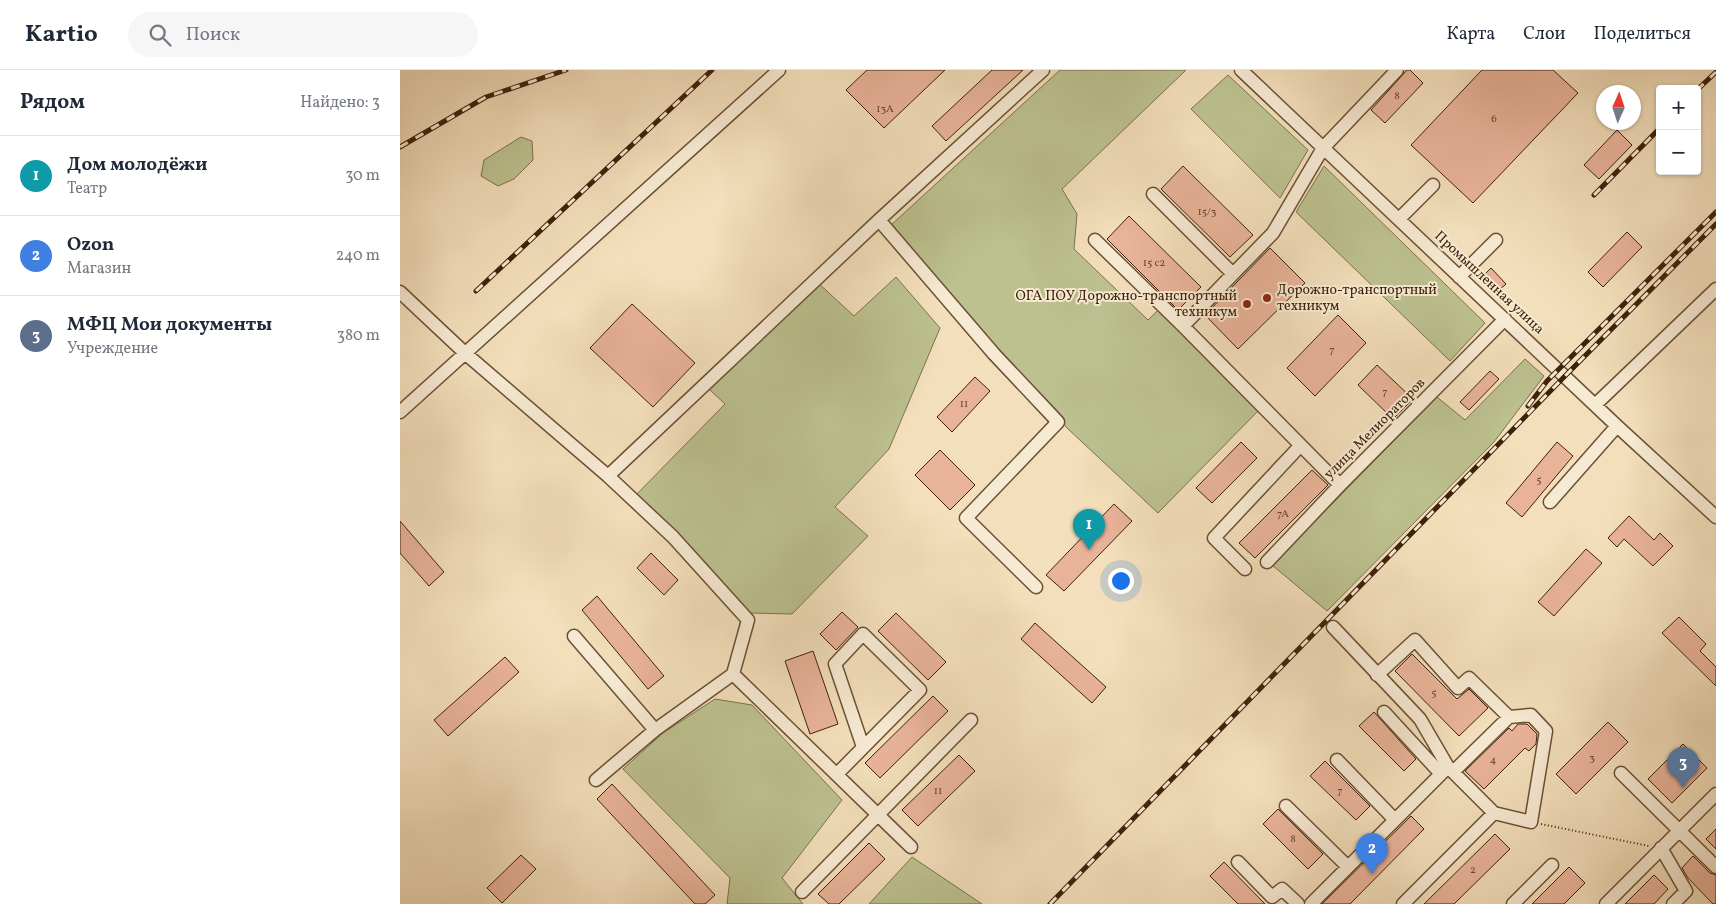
<!DOCTYPE html>
<html lang="ru">
<meta charset="utf-8">
<style>
:root{--surface:#fff;--page:#f6f6f7;--text:#1f2937;--muted:#747a83;--line:#e0e1e3;--accent:#0f766e}
body{margin:0;font-family:Vollkorn,serif;background:var(--page);color:var(--text)}
.controls{position:absolute;right:15px;top:15px;display:grid;overflow:hidden;border-radius:5px;box-shadow:0 1px 4px #0004}
.controls button{width:45px;height:45px;display:grid;place-items:center;padding:0;border:0;border-bottom:1px solid var(--line);background:var(--surface);color:var(--text);font:25px sans-serif}
.compass{position:absolute;left:1196px;top:15px;width:45px;height:45px;border-radius:50%;background:var(--surface);box-shadow:0 1px 4px #0004;rotate:3deg}
.you{position:absolute;left:720px;top:510px;width:18px;height:18px;margin:-12px;border:4px solid #fff;border-radius:50%;background:#1a73e8;box-shadow:0 0 0 8px #1a73e833}
.badge{display:grid;place-items:center;width:32px;height:32px;border-radius:50%;background:var(--accent);color:#fff;font-size:16px;font-weight:700}
.pin{position:absolute;translate:-50% -41px;filter:drop-shadow(0 1px 2px #0008)}
.pin::after{content:'';position:absolute;top:26px;width:18px;height:15px;background:inherit;clip-path:polygon(0 0,100% 0,50% 100%)}
.list{margin:0;padding:0;list-style:none}
h2{display:flex;justify-content:space-between;align-items:center;height:65px;margin:0;padding:0 20px;font-size:21px}
h2 small{font-size:16px;font-weight:400;color:var(--muted)}
.list li{display:grid;grid-template-columns:32px 1fr auto;gap:15px;align-items:center;box-sizing:border-box;height:80px;padding:0 20px;border-top:1px solid var(--line)}
.list b{display:block;font-size:19px;white-space:nowrap}
.list p{margin:0;font-size:16px;white-space:nowrap;color:var(--muted)}
.list em{font-size:16px;font-style:normal;color:var(--muted)}
.icon{flex:none;width:28px;height:28px;fill:none;stroke:currentColor;stroke-width:2;stroke-linecap:round;stroke-linejoin:round}
.map{position:relative;flex:none;width:1316px;height:834px;overflow:hidden}
header{display:flex;align-items:center;gap:30px;box-sizing:border-box;height:70px;padding:0 25px;background:var(--surface);border-bottom:1px solid var(--line)}
header strong{font-size:24px}
nav{display:flex;gap:28px;margin-inline-start:auto;font-size:18px}
.search{width:350px;height:45px;background:var(--page);display:flex;align-items:center;gap:12px;box-sizing:border-box;padding:0 18px;border-radius:28px;color:var(--muted);font-size:19px}
main{display:flex}
aside{flex:1;background:var(--surface)}
.map>svg:first-child{display:block}
.green{fill:#bcc18f;stroke:#7e714c}
.building{fill:#e9b399;stroke:#3f210a}
.lines{fill:none;stroke-linecap:round;stroke-linejoin:round}
.minor-casing{stroke:#6c5036;stroke-width:15}
.path{stroke:#3f210a;stroke-width:2;stroke-dasharray:1 2.5;stroke-linecap:butt}
.minor{stroke:#f7ead3;stroke-width:12}
.rail-casing{stroke:#3f210a;stroke-width:5}
.rail{stroke:#f7ead3;stroke-width:3;stroke-dasharray:9;stroke-linecap:butt}
.poi-dot{fill:#8f2418;stroke:#f7ead3;stroke-width:2}
.labels{text-anchor:middle;dominant-baseline:central;stroke-width:4;stroke-linejoin:round;paint-order:stroke}
.number-label{font-size:11px;fill:#6a462e}
.street-label{font-size:14px;fill:#3f210a;stroke:#f7ead3}
.poi-label{font-size:14px;fill:#3f210a;stroke:#f7ead3;text-anchor:start}
</style>
<header>
<strong>Kartio</strong>
<div class="search"><svg class="icon" aria-label="search" viewBox="0 0 24 24"><circle cx="10" cy="10" r="6"/><path d="M15 15l6 6"/></svg>Поиск</div>
<nav><a>Карта</a><a>Слои</a><a>Поделиться</a></nav>
</header>
<main>
<aside>
<h2>Рядом<small>Найдено: 3</small></h2>
<ul class="list">
<li><span class="badge" style="background:#0f9aa8">1</span><div><b>Дом молодёжи</b><p>Театр</p></div><em>30 m</em></li>
<li><span class="badge" style="background:#3f7fe0">2</span><div><b>Ozon</b><p>Магазин</p></div><em>240 m</em></li>
<li><span class="badge" style="background:#5c6f8a">3</span><div><b>МФЦ Мои документы</b><p>Учреждение</p></div><em>380 m</em></li>
</ul>
</aside>
<div class="map">
<svg width="1316" height="834" viewBox="0 0 1316 834">
<rect width="100%" height="100%" fill="#f3dfbb"/>
<filter id="stains"><feTurbulence type="fractalNoise" baseFrequency=".004" numOctaves="4"/><feColorMatrix values="0 0 0 0 .2 0 0 0 0 .09 0 0 0 0 .02 0 0 0 .5 -.17"/></filter>
<radialGradient id="worn" r=".72"><stop offset=".6" stop-color="#630" stop-opacity="0"/><stop offset="1" stop-color="#630" stop-opacity=".3"/></radialGradient>
<path class="green" d="M660 0H786L662 119 677 144 674 179 748 250 760 238 860 339 758 443 667 358 490 156Z
M828 5 908 80 880 128 791 39Z
M121 67 132 71 133 90 114 109 98 116 81 106 84 90Z
M924 96 1085 253 1050 291 896 142Z
M496 207 540 258 489 379 435 437 468 466 392 544 350 543 235 426 325 334 309 319 417 212 454 246Z
M1125 289 1144 306 1094 372 927 541 872 495 1037 327 1065 350Z
M315 629 352 635 442 730 382 808 403 834H327L330 808 223 699 263 663Z
M512 787 582 834H469Z"/>
<path class="building" d="M467 0H545L484 58 446 20Z
M592 0H623L546 71 532 56Z
M1007 0H1010L1023 13 985 53 971 40Z
M1082 0H1153L1178 23 1073 133 1011 75Z
M1217 60 1232 75 1199 109 1184 95Z
M783 96 853 165 830 187 761 119Z
M729 146 801 217 778 240 707 169Z
M1227 162 1242 177 1203 217 1188 202Z
M870 178 905 213 838 279 805 245Z
M1091 198 1106 214 1099 220 1084 205Z
M232 234 295 293 253 337 190 278Z
M938 245 966 273 915 326 887 298Z
M977 295 1013 329 993 349 958 315Z
M1090 301 1099 309 1069 340 1060 332Z
M575 307 590 321 552 362 537 347Z
M841 372 857 388 812 433 796 418Z
M1157 372 1173 386 1122 447 1106 433Z
M540 380 575 415 550 440 515 405Z
M912 400 928 415 855 488 839 473Z
M714 434 732 451 664 521 646 505Z
M1229 446 1254 470 1260 463 1273 476 1253 496 1224 469 1217 477 1208 468Z
M0 451 44 502 29 516 0 483Z
M1186 479 1202 493 1154 546 1138 532Z
M251 483 278 510 264 525 237 498Z
M197 526 264 606 248 619 182 540Z
M442 542 458 557 436 580 420 564Z
M496 543 546 592 528 610 478 561Z
M1279 547 1306 574 1300 581 1316 597V616L1262 563Z
M635 553 706 617 692 633 621 569Z
M413 581 438 654 410 664 385 591Z
M1012 584 1057 629 1069 619 1088 638 1059 666 995 601Z
M105 587 119 602 48 666 34 650Z
M533 626 548 641 480 708 465 693Z
M974 642 1016 689 1004 701 959 656Z
M1208 652 1228 672 1176 724 1156 704Z
M1118 654H1127L1137 664 1136 674 1129 681 1125 678 1084 719 1065 701 1109 658 1112 661Z
M1283 674 1307 698 1272 733 1248 709Z
M559 685 575 701 518 756 502 740Z
M925 691 970 736 956 750 910 706Z
M212 714 315 825 305 834H295L197 729Z
M878 739 923 784 908 799 863 754Z
M1011 746 1024 759 950 834H922Z
M1316 759V779L1306 769Z
M1095 764 1110 779 1054 834H1024Z
M469 773 485 789 439 834H429L418 824Z
M121 785 136 799 102 833 87 818Z
M1293 786 1310 803 1316 805V834H1313L1288 808 1282 798Z
M824 792 865 834H838L810 806Z
M1169 797 1185 813 1164 834H1132Z
M1254 805 1268 819 1254 834H1225Z"/>
<g class="lines">
<g class="minor-casing">
<path id="minor" d="M841 0 1217 356 1316 447
M753 124 833 204 873 163 923 78 997 0
M999 149 1033 115
M479 150 594 284 658 352 566 448 636 517
M695 170 783 256 940 415
M1059 207 1096 170
M0 222 66 284 208 406 273 467 348 550 333 604 511 777
M783 256 833 204
M1195 335 1316 219
M0 342 379 0
M208 406 479 150 643 0
M1150 432 1217 356
M867 492 940 415 1105 249
M845 499 814 468 900 376
M933 557 1020 649 1048 697 1094 743 1131 752 1146 661 1131 645 1109 647 1053 702
M174 566 255 660
M977 605 1015 570 1058 618 1069 608 1109 647
M984 642 1041 704
M937 690 995 750
M1221 703 1316 797
M437 704 520 620 463 564 435 594 463 677
M196 710 255 660 333 604
M886 736 948 797
M1261 778 1286 821 1273 834
M838 792 872 827 882 819 898 834
M402 822 571 650
M911 834 1048 697
M1003 834 1094 743
M1113 834 1152 795
M1206 834 1316 724"/>
</g>
<path class="path" d="M1141 754 1249 776"/>
<use href="#minor" class="minor"/>
<g class="rail-casing">
<path id="rail" d="M1297 20 1316 2
M0 77 86 27 166 0
M1194 125 1260 58
M76 221 312 0
M1128 336 1147 311 1316 142
M650 834 1165 306 1316 154"/>
</g>
<use href="#rail" class="rail"/>
</g>
<g class="poi-dot">
<circle cx="867" cy="228" r="5"/>
<circle cx="847" cy="234" r="5"/>
</g>
<g class="labels">
<g class="number-label">
<text x="997" y="26">8</text>
<text x="485" y="39">13А</text>
<text x="1094" y="49">6</text>
<text x="807" y="142">15/3</text>
<text x="754" y="193">15 с2</text>
<text x="932" y="280">7</text>
<text x="985" y="322">7</text>
<text x="564" y="334">11</text>
<text x="1139" y="410">5</text>
<text x="883" y="444">7А</text>
<text x="1034" y="623">5</text>
<text x="1192" y="688">3</text>
<text x="1093" y="690">4</text>
<text x="538" y="721">11</text>
<text x="940" y="721">7</text>
<text x="893" y="769">8</text>
<text x="1073" y="800">2</text>
</g>
<g class="street-label">
<text transform="translate(1089 213) rotate(43)">Промышленная улица</text>
<text transform="translate(975 359) rotate(-45)">улица Мелиораторов</text>
</g>
<g class="poi-label">
<text x="877" y="220">Дорожно-транспортный<tspan x="877" dy="16">техникум</tspan></text>
<text x="837" y="226" text-anchor="end">ОГА ПОУ Дорожно-транспортный<tspan x="837" dy="16">техникум</tspan></text>
</g>
</g>
<rect width="100%" height="100%" filter="url(#stains)"/>
<rect width="100%" height="100%" fill="url(#worn)"/>
</svg>
<div class="controls">
<button>+</button>
<button>−</button>
</div>
<svg class="compass" viewBox="-18 -18 36 36"><path d="M0-13l5 13h-10z" fill="#e53935"/><path d="M0 13l5-13h-10z" fill="#747a83"/></svg>
<div class="you"></div>
<div class="pin badge" style="left:689px;top:480px;background:#0f9aa8">1</div>
<div class="pin badge" style="left:972px;top:804px;background:#3f7fe0">2</div>
<div class="pin badge" style="left:1283px;top:718px;background:#5c6f8a">3</div>
</div>
</main>
